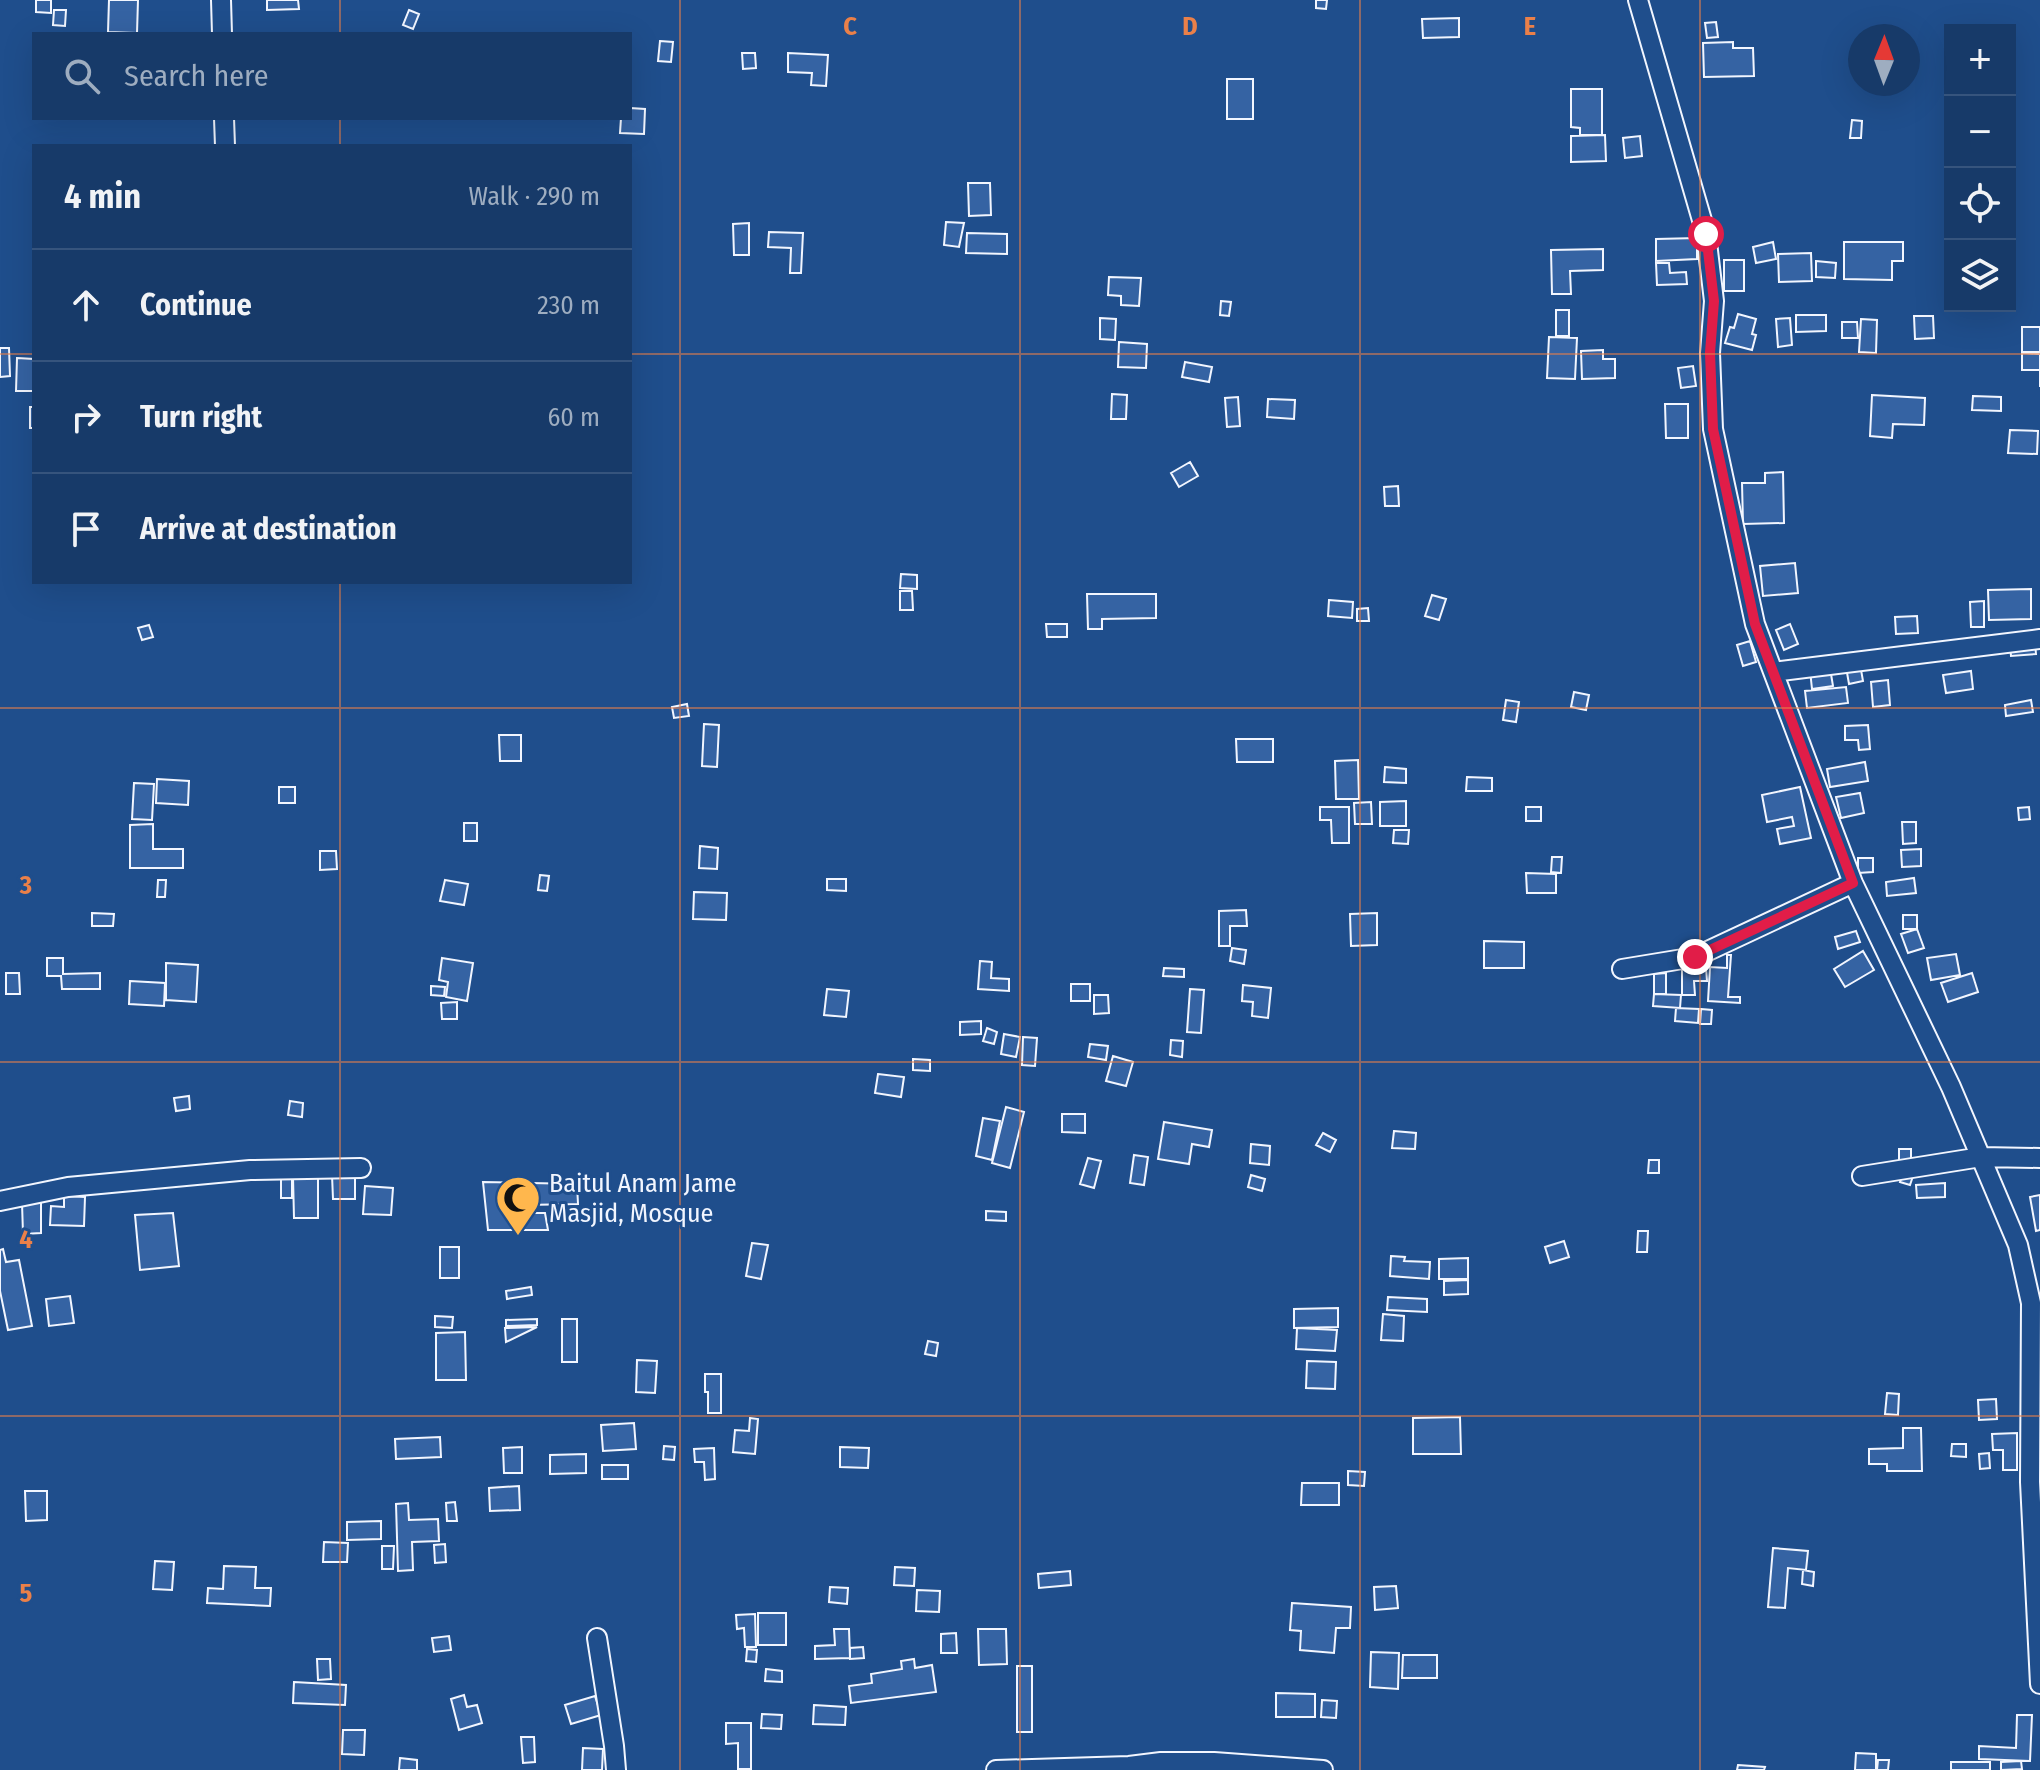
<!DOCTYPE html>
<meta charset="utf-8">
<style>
:root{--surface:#173a69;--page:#20416f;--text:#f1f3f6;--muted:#9eadc0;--line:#36547d}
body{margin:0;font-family:"Fira Sans Condensed",sans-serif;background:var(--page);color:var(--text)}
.controls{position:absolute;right:24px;top:24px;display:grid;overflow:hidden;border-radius:0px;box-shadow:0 8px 32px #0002}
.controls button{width:72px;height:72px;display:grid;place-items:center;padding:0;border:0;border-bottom:2px solid var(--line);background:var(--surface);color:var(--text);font:40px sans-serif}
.compass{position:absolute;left:1848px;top:24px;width:72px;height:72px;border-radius:50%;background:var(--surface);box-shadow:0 8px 32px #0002;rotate:1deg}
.stop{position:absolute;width:24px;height:24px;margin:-18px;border:6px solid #e11d48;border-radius:50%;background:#fff}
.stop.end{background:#e11d48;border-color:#fff;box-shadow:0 2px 8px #0008}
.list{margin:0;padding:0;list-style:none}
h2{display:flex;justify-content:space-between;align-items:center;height:104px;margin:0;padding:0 32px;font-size:34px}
h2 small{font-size:26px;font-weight:400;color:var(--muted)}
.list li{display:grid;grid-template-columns:52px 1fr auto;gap:24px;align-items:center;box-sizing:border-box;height:112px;padding:0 32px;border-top:2px solid var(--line)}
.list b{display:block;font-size:30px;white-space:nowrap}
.list em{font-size:26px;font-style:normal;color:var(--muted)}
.icon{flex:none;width:44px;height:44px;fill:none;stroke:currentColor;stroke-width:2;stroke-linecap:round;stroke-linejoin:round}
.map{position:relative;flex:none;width:2040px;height:1770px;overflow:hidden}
.search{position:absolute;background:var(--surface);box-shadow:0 8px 32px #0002;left:32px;top:32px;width:600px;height:88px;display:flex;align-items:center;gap:20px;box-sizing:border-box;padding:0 28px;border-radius:0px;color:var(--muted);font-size:30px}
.panel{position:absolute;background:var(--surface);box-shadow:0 8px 32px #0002;left:32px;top:144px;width:600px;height:440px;border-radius:0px}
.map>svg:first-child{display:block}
.building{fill:#3563a3;stroke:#f2f6ff;stroke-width:2}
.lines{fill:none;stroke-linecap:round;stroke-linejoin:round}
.minor-casing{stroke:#f2f6ff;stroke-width:22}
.minor{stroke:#1f4e8c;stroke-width:18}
.route{stroke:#e11d48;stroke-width:10}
.grid{fill:none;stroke:#ea8049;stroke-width:2;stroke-opacity:0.55}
.labels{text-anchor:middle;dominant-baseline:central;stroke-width:6;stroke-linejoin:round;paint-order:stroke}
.poi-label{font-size:26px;fill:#f2f6ff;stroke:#1f4e8c;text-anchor:start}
.grid-label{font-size:26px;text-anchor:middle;font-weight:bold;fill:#ea8049;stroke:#1f4e8c;stroke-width:6;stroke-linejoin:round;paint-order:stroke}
</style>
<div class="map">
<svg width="2040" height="1770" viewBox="0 0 2040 1770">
<rect width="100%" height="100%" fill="#1f4e8c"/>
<path class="building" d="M36 0H51V13L36 12Z
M109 0H138L137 33 108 32Z
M267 0H298L299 9 267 10Z
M1316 0H1327L1326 9 1316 8Z
M54 10H66L65 26 53 25Z
M409 10 419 14 413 29 403 25Z
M1459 18V37L1423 38 1422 19Z
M1716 22 1718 37 1707 38 1705 23Z
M660 41 673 42 671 62 658 61Z
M1733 42V48H1753L1754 76 1704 77 1703 43Z
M742 53H755L756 68 743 69Z
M788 53 828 55 826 86 811 85 812 73 788 72Z
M1227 79H1253V119H1227Z
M1571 89H1602V135H1580V128L1571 127Z
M630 108 645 109 644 134 620 133 621 118H630Z
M1852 120 1862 121 1861 138H1850Z
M1605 135 1606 161 1571 162V136Z
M1640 136 1642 156 1625 158 1623 138Z
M968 183H990L991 215 969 216Z
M946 222 964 223 959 247 944 245Z
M749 223V255H734L733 224Z
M769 232 803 233 801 273H790L791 248 768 247Z
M967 233 1007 234V254L966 253Z
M1697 238V259L1656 261V239Z
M1773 242 1776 259 1756 263 1753 247Z
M1844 242H1903V261H1892V280L1844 279Z
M1603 249V270L1570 271 1571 294H1552L1551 250Z
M1811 253 1812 281 1779 282 1778 254Z
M1724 260H1744V291H1724Z
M1816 261 1836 263 1835 278 1816 277Z
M1656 263H1669L1670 273 1686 272 1687 284 1657 285Z
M1109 277 1141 278 1139 306 1121 305V296L1108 295Z
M1221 301 1231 302 1229 316 1220 315Z
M1556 310H1569V336H1556Z
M1738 314 1756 319 1752 334 1756 335 1752 350 1725 343 1730 327 1734 328Z
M1796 315H1826V331L1796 332Z
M1914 316H1933L1934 338 1915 339Z
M1100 318 1116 319 1115 340 1100 339Z
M1790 318 1792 345 1778 347 1776 319Z
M1861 319 1877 320 1876 353 1859 352Z
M1842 322H1857L1858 338H1842Z
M2022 327H2040V352H2022Z
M1549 337 1577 338 1575 379 1547 378Z
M1119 342 1147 344 1146 368 1118 367Z
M0 348H9L10 376 0 377Z
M1603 350V359H1615V378L1582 379 1581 351Z
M2022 353 2040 354V387V370H2022Z
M17 358 34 359V391H16Z
M1185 362 1212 367 1209 382 1182 377Z
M1693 366 1696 386 1681 388 1678 368Z
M1112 394 1127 395 1126 419H1111Z
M1872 395 1925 398 1924 425 1893 424 1892 438 1870 436Z
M1973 396 2001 397V411L1972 410Z
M1238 397 1240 426 1227 427 1225 398Z
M1268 399 1295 400 1294 419 1267 417Z
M1665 404H1688V438H1666Z
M30 407H34V428H30Z
M2010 430 2038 431 2037 454 2008 453Z
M1190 462 1198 476 1179 487 1171 473Z
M1783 472 1784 523 1743 524 1742 483H1765V473Z
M1398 486 1399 506H1385L1384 487Z
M1795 563 1798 593 1763 596 1760 566Z
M901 574 917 575V589L900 588Z
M2031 589V619L1989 620 1988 590Z
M900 591H912L913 610H900Z
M1087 594H1156V618L1102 619V629H1088Z
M1432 595 1446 599 1439 620 1425 616Z
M1329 600 1353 602 1352 618 1328 616Z
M1984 601V627H1971L1970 602Z
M1368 608 1369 621H1357V609Z
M1917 616 1918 633 1896 634 1895 617Z
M1046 624H1067V637H1047Z
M1790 624 1798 644 1784 650 1776 630Z
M149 625 153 637 142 640 138 628Z
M1750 641 1756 662 1743 666 1737 645Z
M2035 643 2036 654 2011 656 2010 646Z
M1860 664 1863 681 1849 684 1846 667Z
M1830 668 1833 686 1812 689 1810 670Z
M1971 671 1973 689 1946 693 1943 675Z
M1888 680 1890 705 1873 707 1871 682Z
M1846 687 1848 703 1807 708 1805 691Z
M1574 692 1589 695 1586 710 1571 707Z
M1506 700 1519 702 1516 722 1503 720Z
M2031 700 2033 712 2006 716 2005 705Z
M687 704 689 716 674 718 672 707Z
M704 724 719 725 717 767 702 766Z
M1868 725 1870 749 1859 750 1858 740H1845V726Z
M499 735H521V761H500Z
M1236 739H1273V762H1237Z
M1358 760 1359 799H1336L1335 761Z
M1865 762 1868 781 1830 787 1827 769Z
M1385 767 1406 769V783L1384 782Z
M1467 777 1492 778V791H1466Z
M157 779 189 781 188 805 156 803Z
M134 783 154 784 152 820 132 819Z
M279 787H295V803H279Z
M1800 787 1811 838 1780 844 1777 829 1794 826 1792 817 1767 822 1762 795Z
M1860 793 1864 813 1841 818 1836 797Z
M1406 801V826H1380V802Z
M1371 802 1372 824H1355L1354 803Z
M1320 807H1349V843H1332L1331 820H1320Z
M1526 807H1541V821H1526Z
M2029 807 2030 819 2019 820 2018 808Z
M1902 822H1916V843L1903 844Z
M464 823H477V841H464Z
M153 824V849H183V868H130V825Z
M1394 830H1409L1408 844 1393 843Z
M700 846 718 848 717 869 699 868Z
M1921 849V866L1902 867 1901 850Z
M320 851H336L337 869 320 870Z
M1552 857H1562L1561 873 1551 872Z
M1858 858H1873V872L1858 873Z
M1526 873 1556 874V893H1527Z
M540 875 549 876 547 891 538 890Z
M1914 878 1916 893 1887 896 1886 882Z
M827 879H846V891L827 890Z
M158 880H166L165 897H157Z
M445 880 468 884 464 905 440 901Z
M694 892 727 893 726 920 693 919Z
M1246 910 1247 926H1230V946H1219V911Z
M92 913 114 914 113 926H92Z
M1377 913V945L1351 946 1350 914Z
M1903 915H1917V929H1903Z
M1917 929 1924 948 1908 953 1901 934Z
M1856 931 1860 942 1838 949 1835 937Z
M1484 941 1524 942V968H1484Z
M1232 948 1246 950 1244 964 1230 961Z
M1863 951 1874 970 1845 987 1834 969Z
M1956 954 1960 975 1931 980 1927 958Z
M1727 955H1731L1728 997H1740V1003L1708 1001 1710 967 1727 968Z
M47 958H63V974L100 973V989H62L61 976H47Z
M442 958 473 963 467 1001 446 997 448 982 439 980Z
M980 961 992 962 991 978 1009 979V991L978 989Z
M166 963 198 965 196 1002 166 1000Z
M1164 968 1184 969V977L1163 976Z
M1682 968H1706L1707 981H1694L1695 995H1682Z
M6 973H19L20 994H6Z
M1666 973V994H1654V974Z
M1972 973 1978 992 1948 1002 1941 983Z
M130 981 165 983 164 1006 129 1004Z
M1071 984H1090V1001H1071Z
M1243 985 1271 988 1268 1018 1252 1016 1253 1002 1242 1001Z
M431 986 445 987 444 996 431 995Z
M827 989 849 991 846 1017 824 1015Z
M1190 989 1204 990 1201 1033 1187 1032Z
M1654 994 1681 995 1680 1008 1653 1006Z
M1094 995H1108L1109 1013 1094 1014Z
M457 1002V1019H442L441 1003Z
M1676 1008 1699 1009 1698 1023 1675 1021Z
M1701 1009 1712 1010 1711 1024H1700Z
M981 1021V1034L960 1035V1022Z
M987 1028 997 1032 994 1044 983 1041Z
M1004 1034 1020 1037 1016 1057 1001 1054Z
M1023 1037 1037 1038 1035 1066 1022 1065Z
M1171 1040 1183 1041 1182 1057 1170 1055Z
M1090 1044 1108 1046 1106 1060 1088 1057Z
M1113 1056 1133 1062 1126 1086 1106 1081Z
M913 1059 930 1060V1071L913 1070Z
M878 1074 904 1077 901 1097 875 1093Z
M189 1096 190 1109 176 1111 174 1098Z
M290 1101 303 1103 302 1117 288 1115Z
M1006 1107 1024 1112 1010 1168 992 1163Z
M1062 1114H1085V1133L1062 1132Z
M983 1118 1000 1121 992 1160 976 1156Z
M1164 1122 1212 1130 1209 1147 1192 1144 1189 1164 1158 1159Z
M1394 1131 1416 1133 1415 1149 1392 1148Z
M1323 1133 1336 1140 1330 1152 1316 1145Z
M1251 1144 1270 1146 1269 1165 1250 1163Z
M1899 1149H1911V1161H1899Z
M1134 1155 1148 1157 1144 1185 1130 1183Z
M1088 1158 1101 1161 1094 1188 1080 1184Z
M1649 1160H1659V1173H1648Z
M1904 1170 1914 1173 1910 1185 1900 1182Z
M332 1175H355V1199H333Z
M1251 1175 1265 1179 1262 1191 1248 1187Z
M318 1176V1218H294L293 1177Z
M281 1178H292V1198H281Z
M483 1182 577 1184 578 1204 525 1205 526 1213H545L548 1230H488Z
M1945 1183V1197L1917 1198 1916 1185Z
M365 1186 393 1188 391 1215 363 1214Z
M2040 1195V1230L2036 1231 2030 1197Z
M64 1196 85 1197 84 1226 50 1225 51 1206 64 1207Z
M22 1203H41V1233L23 1234Z
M986 1211 1006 1212V1221L986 1220Z
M173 1213 179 1266 140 1270 135 1215Z
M1638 1231H1648L1647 1252H1637Z
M1564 1241 1569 1257 1550 1263 1545 1247Z
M752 1243 768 1245 761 1279 746 1276Z
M440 1247H459V1278H440Z
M3 1249 6 1262 19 1260 32 1326 8 1330 0 1291V1250Z
M1391 1256 1405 1257 1404 1261 1430 1262 1429 1279 1390 1276Z
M1468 1258V1279H1439V1259Z
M1468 1280V1294L1444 1295V1281Z
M531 1287 532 1295 507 1299 506 1291Z
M70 1296 74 1323 49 1326 46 1299Z
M1388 1297 1427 1299V1312L1387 1310Z
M1338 1308V1327L1294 1328V1309Z
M1383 1314 1404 1316 1403 1341 1381 1340Z
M435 1316 453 1317 452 1328 435 1327Z
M537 1319V1325L506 1326V1320Z
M562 1319H577V1362H562Z
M537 1327 506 1342 505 1328Z
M1297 1328 1337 1330 1335 1351 1296 1349Z
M465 1332 466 1380H436V1333Z
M928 1341 938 1343 936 1356 925 1354Z
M637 1360 657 1361 655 1393 636 1392Z
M1307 1361 1336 1362 1335 1389 1306 1388Z
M705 1374H721V1413H708V1392H705Z
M1887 1393 1899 1394 1898 1415 1885 1414Z
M1996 1399 1997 1419 1979 1420 1978 1400Z
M1460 1417 1461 1454H1413V1418Z
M750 1418 758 1419 755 1454 733 1452 735 1430 749 1431Z
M634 1423 636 1449 603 1451 601 1425Z
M1903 1428H1921L1922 1471H1887V1464H1869V1449L1903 1448Z
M2017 1433V1470H2003V1450H1993L1992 1434Z
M440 1437 441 1457 396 1459 395 1439Z
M1952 1444H1966V1457L1951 1456Z
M664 1446 675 1447 674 1460 663 1459Z
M522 1447V1473H504L503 1448Z
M840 1447 869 1448 868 1468 840 1467Z
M714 1448 715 1479 705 1480 704 1462H695L694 1449Z
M1989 1453 1990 1468 1980 1469 1979 1454Z
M586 1454V1473L550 1474V1455Z
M602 1465H628V1479H602Z
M1348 1471 1365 1472 1364 1486 1348 1485Z
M1302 1483H1339V1505H1301Z
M519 1486 520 1510 490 1511 489 1488Z
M25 1491H47V1520L26 1521Z
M455 1502 457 1521H447L446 1503Z
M408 1503 409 1520 438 1519 439 1541 412 1542 413 1570 398 1571 396 1504Z
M381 1521V1539L347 1540V1522Z
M324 1542 348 1543 347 1562H323Z
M445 1544 446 1562 435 1563 434 1545Z
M382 1546H394L393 1569H382Z
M1773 1548 1808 1551 1806 1570 1788 1568 1785 1608 1768 1607Z
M155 1561 174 1562 172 1590 153 1589Z
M224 1566 256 1567 255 1588H271L270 1606 207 1603 208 1588 223 1589Z
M895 1567 915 1568 914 1586 894 1585Z
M1803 1570 1814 1572 1813 1586 1802 1584Z
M1070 1571 1071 1585 1039 1588 1038 1574Z
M1396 1586 1398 1608 1375 1610 1374 1587Z
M830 1587 848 1588 847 1604 829 1602Z
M917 1590 940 1591 939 1612 916 1611Z
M1292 1603 1351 1607 1350 1628H1336L1334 1653 1300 1650 1301 1631 1290 1630Z
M758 1613H786V1645H758Z
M755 1614 756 1647H745L744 1628 737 1629 736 1615Z
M834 1629H849L850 1658 815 1659V1646L835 1645Z
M978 1629H1006L1007 1664 979 1665Z
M956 1633 957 1653H941V1634Z
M449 1636 451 1650 434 1652 432 1638Z
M863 1647 864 1658 850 1659V1648Z
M747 1649 757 1650 756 1662 746 1661Z
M1371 1652 1399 1653 1398 1689 1370 1687Z
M1403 1655H1437V1678H1402Z
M317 1659H330L331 1679 318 1680Z
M914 1659 915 1668 932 1665 936 1692 851 1703 849 1686 872 1683 871 1674 902 1669 901 1661Z
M1017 1666H1032V1732H1017Z
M766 1669 782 1671V1682L765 1681Z
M294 1682 346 1685 345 1705 293 1703Z
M1276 1693 1315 1694V1717H1276Z
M464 1695 467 1707 477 1705 482 1723 459 1730 451 1699Z
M595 1696 601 1715 571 1724 565 1705Z
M1322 1700 1337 1701 1336 1718 1321 1717Z
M814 1705 846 1707 845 1725 813 1724Z
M762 1714 782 1715 781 1729 761 1728Z
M2017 1715H2032L2030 1761 1979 1759V1746L2016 1748Z
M726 1723H751V1769H738V1743L726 1744Z
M343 1730H365L364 1755 342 1754Z
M521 1737H534L535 1762 523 1763Z
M583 1748 603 1749 602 1770H582Z
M1856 1753 1876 1754V1770H1855Z
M400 1758 417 1760V1770H399Z
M1878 1760H1889L1888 1770H1877Z
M2021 1761 2022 1769 2001 1770V1762Z
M1951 1762H1990V1770H1951Z
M1738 1765 1765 1767 1764 1770H1737Z"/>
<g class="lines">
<g class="minor-casing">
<path id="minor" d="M221 0 222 34
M1638 0 1706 234 1714 301 1710 353 1713 429 1755 624 1853 883 1951 1087 2018 1245 2031 1303 2030 1482 2040 1684
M224 118 225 146
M1773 672 2040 639
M1622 969 1695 957 1853 883
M1862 1176 1981 1157 2040 1158
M0 1201 68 1187 250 1170 361 1168
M597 1638 614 1746 616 1770
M996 1770 1129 1766 1161 1762H1214L1323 1770"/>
</g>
<use href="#minor" class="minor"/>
</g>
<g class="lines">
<path class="route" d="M1695 957 1853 883 1755 624 1713 429 1710 353 1714 301 1706 234"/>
</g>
<path class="grid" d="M340 0V34M680 0V1770M1020 0V1770M1360 0V1770M1700 0V1770M340 118V146M0 354H34M630 354H2040M340 582V1770M0 708H2040M0 1062H2040M0 1416H2040"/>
<defs>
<g id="mosque-pin" transform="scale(2.3)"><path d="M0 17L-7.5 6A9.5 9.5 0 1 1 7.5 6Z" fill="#ffb74d" stroke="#1f4e8c"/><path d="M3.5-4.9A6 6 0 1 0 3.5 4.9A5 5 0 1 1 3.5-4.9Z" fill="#111"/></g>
</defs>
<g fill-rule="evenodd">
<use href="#mosque-pin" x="518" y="1198"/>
</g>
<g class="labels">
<g class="poi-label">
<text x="549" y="1183">Baitul Anam Jame<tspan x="549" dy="30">Masjid, Mosque</tspan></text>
</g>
</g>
<g class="grid-label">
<text x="850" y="35">C</text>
<text x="1190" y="35">D</text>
<text x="1530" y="35">E</text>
<text x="26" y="894">3</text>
<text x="26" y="1248">4</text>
<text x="26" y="1602">5</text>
</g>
</svg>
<div class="controls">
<button>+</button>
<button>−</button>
<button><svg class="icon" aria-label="locate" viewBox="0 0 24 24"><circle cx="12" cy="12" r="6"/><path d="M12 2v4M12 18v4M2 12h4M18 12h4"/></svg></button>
<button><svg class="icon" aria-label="layers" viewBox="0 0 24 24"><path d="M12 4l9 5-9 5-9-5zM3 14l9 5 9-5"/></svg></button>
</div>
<svg class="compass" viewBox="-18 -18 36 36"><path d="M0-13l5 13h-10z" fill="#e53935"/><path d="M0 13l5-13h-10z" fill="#9eadc0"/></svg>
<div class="stop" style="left:1706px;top:234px"></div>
<div class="stop end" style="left:1695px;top:957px"></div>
<div class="search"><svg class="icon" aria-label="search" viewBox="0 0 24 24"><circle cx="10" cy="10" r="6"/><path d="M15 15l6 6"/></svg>Search here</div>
<section class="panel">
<h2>4 min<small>Walk · 290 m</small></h2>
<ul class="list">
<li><svg class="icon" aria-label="ahead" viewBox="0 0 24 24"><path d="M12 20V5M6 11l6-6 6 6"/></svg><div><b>Continue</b></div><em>230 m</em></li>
<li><svg class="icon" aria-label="right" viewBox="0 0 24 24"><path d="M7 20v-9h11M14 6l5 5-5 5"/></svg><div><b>Turn right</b></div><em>60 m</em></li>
<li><svg class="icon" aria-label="arrive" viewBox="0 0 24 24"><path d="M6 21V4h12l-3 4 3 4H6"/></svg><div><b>Arrive at destination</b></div></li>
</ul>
</section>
</div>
